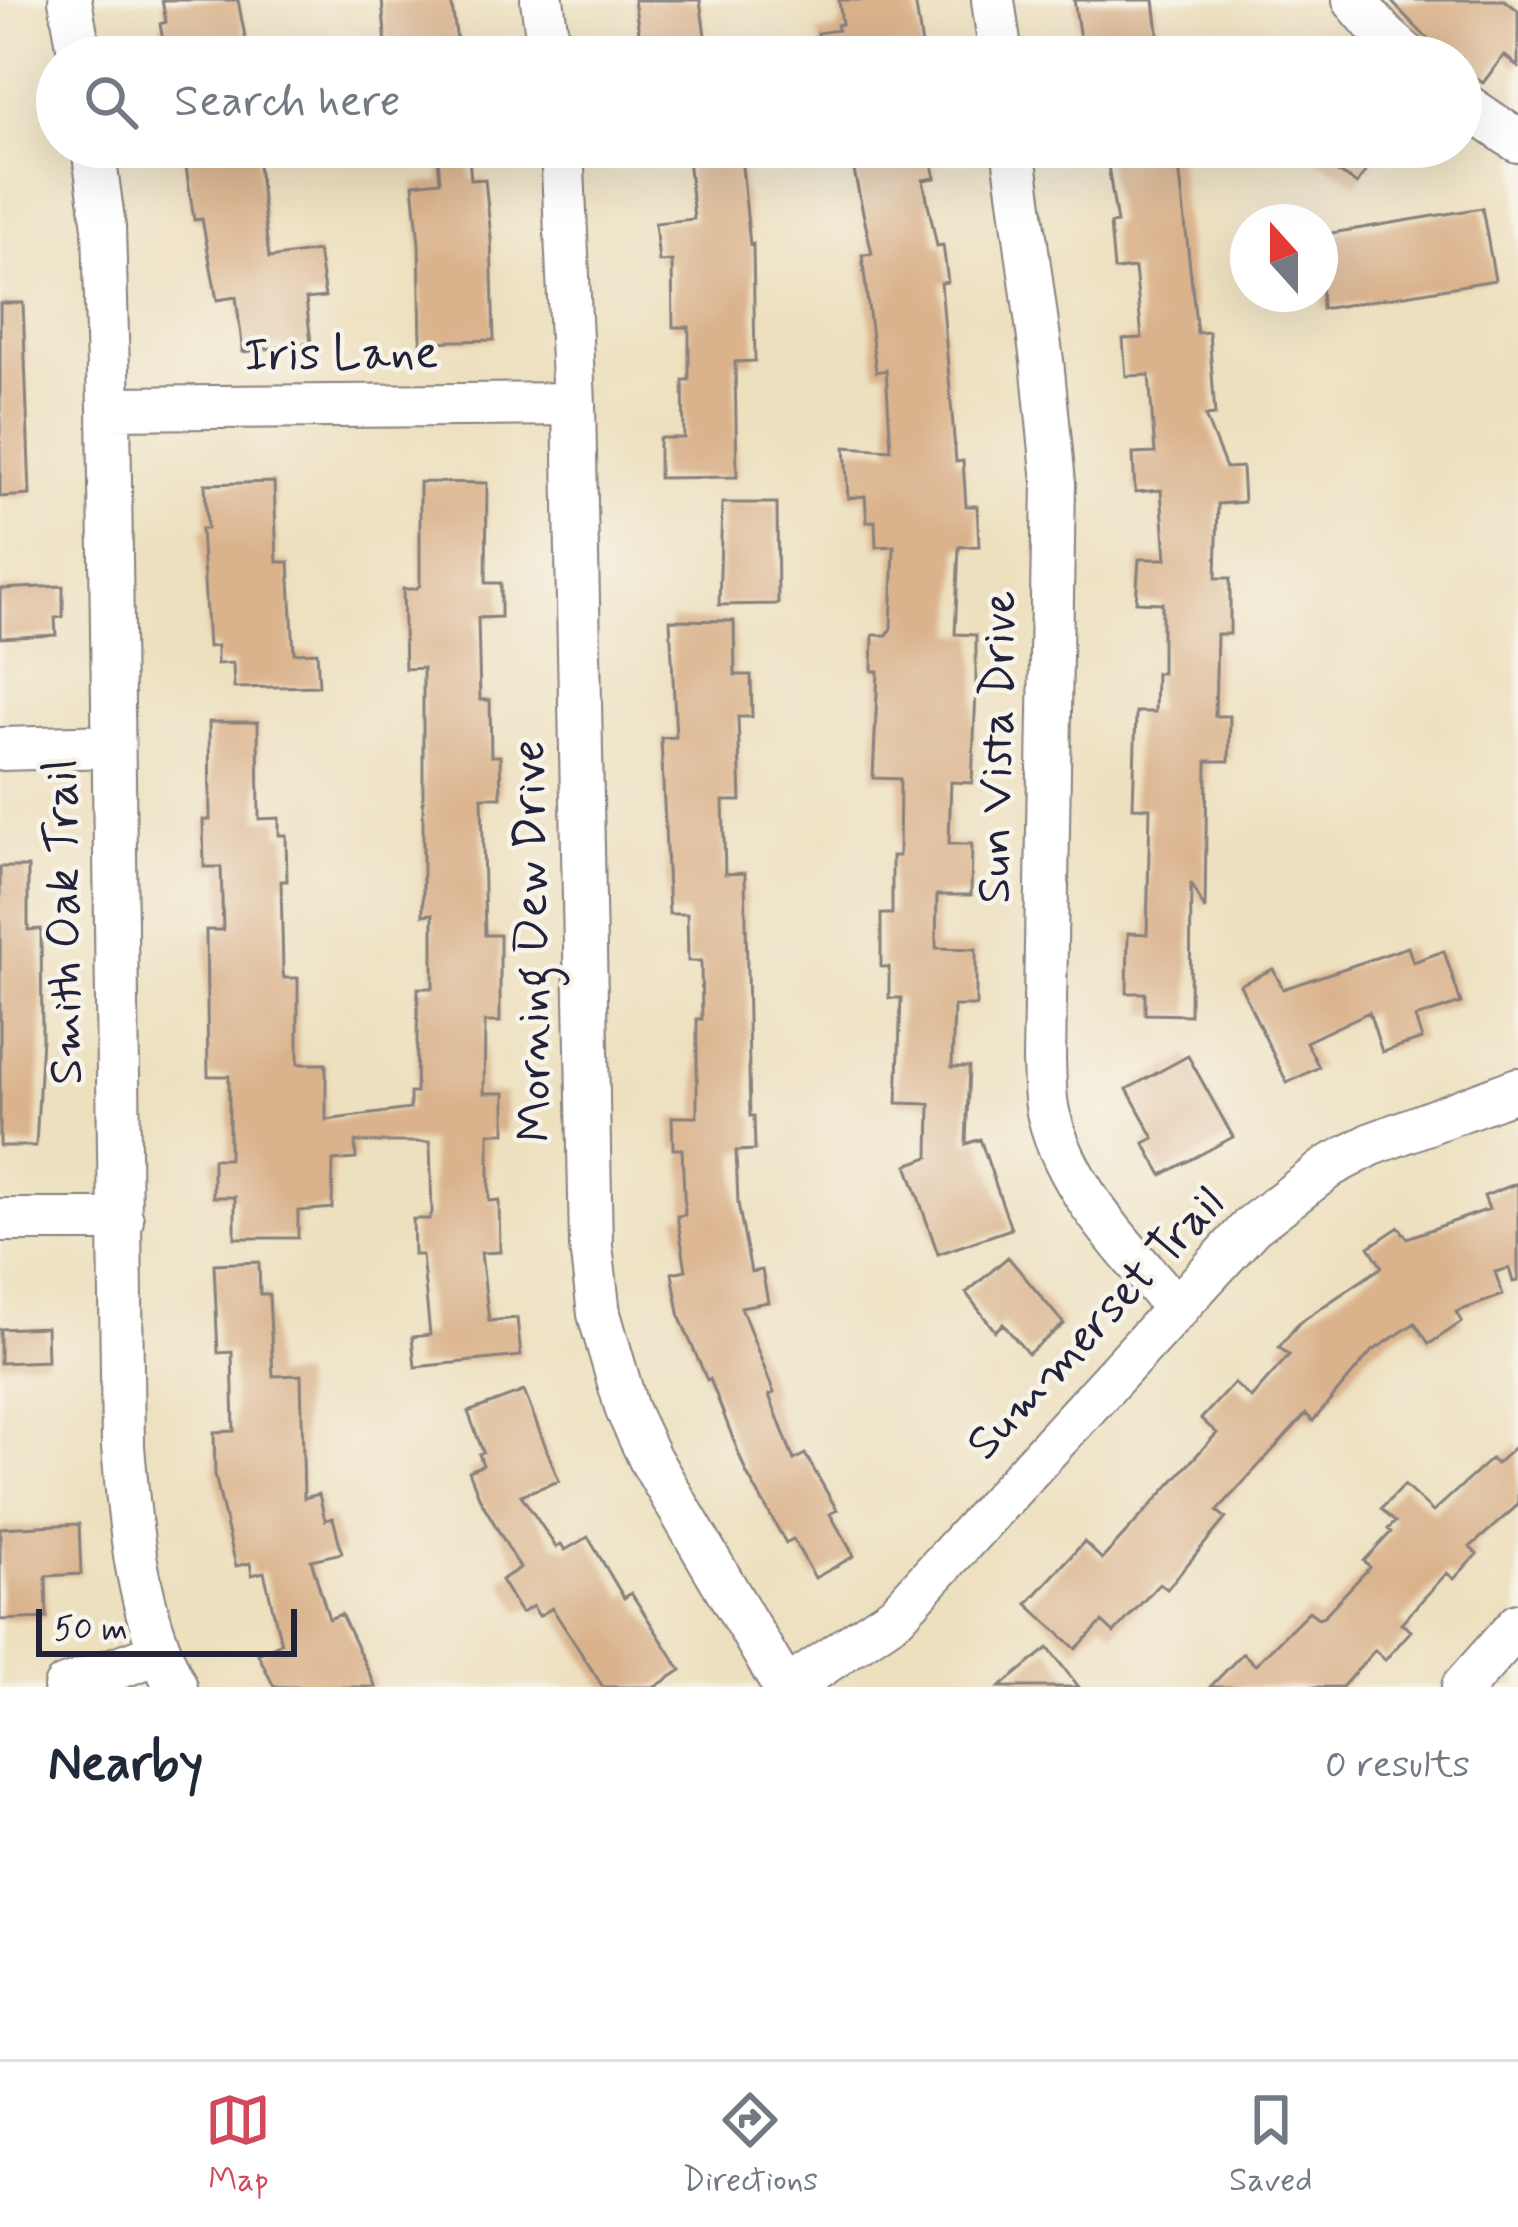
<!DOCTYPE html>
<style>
:root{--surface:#fff;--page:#f6f6f7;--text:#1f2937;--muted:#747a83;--line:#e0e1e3;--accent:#d1495b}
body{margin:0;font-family:Mynerve,sans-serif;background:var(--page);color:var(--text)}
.compass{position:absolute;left:1230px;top:204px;width:108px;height:108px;border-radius:50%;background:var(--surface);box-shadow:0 12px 48px #0002;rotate:339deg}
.scale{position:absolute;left:36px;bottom:30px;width:261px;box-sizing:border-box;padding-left:12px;border:6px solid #22223b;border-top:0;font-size:33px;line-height:42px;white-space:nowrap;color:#22223b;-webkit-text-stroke:9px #f7f3e8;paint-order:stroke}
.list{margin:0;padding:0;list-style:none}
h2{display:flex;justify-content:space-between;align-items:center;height:156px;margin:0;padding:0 48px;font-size:51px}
h2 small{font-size:39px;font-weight:400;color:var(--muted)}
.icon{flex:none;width:66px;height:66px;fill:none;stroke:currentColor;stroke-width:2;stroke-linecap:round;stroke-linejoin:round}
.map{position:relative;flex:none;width:1518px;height:1687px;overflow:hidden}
.search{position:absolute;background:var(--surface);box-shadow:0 12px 48px #0002;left:36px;right:36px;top:36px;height:132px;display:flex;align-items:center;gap:30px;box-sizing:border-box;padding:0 42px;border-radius:66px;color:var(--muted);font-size:45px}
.sheet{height:372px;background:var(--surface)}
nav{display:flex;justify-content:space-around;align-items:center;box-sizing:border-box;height:168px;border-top:3px solid var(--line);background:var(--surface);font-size:33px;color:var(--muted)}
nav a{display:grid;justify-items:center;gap:6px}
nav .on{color:var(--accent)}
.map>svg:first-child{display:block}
.building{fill:#dab38d}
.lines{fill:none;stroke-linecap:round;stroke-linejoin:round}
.minor-casing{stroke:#88817d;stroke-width:46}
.minor{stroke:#fff;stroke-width:42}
.labels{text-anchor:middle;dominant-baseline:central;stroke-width:9;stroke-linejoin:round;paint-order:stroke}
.street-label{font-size:48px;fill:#22223b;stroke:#f7f3e8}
</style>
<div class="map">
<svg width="1518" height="1687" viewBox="0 0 1518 1687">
<rect width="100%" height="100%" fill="#f7f3e8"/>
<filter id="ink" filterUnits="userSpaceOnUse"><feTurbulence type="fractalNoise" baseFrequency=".00833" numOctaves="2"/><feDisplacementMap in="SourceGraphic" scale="24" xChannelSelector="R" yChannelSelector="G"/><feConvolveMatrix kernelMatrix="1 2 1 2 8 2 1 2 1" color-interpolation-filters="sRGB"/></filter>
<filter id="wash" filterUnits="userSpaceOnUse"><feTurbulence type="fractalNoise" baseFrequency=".004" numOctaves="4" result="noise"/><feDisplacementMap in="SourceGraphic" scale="48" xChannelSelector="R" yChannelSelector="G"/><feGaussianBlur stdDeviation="2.7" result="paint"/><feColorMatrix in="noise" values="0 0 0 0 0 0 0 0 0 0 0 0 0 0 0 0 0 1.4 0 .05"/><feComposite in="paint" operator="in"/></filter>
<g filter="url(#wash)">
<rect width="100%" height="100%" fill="#ede0bf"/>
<g id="blocks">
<path class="building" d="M162 0H238L249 57H166L160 24 166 22Z
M382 0H451L459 54 387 57Z
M634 0H700L705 36 641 45Z
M839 0H915L923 52 886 57H822L818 33 838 30 837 25 842 24Z
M1074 0H1154L1161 57H1097L1095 37 1080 39Z
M1390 0H1504L1518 10V67L1504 55 1483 83 1461 67V57H1445Z
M183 147H256L269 258 318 251 325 297 306 299 311 343 243 352 236 297 217 300 202 219 194 220Z
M437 147H468L471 180 485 179 491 238 494 340 421 342 419 244 413 184 440 181Z
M687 147H740L750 245 753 244 755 361 735 362 737 477 659 478V438H684L683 380H689V327H673L672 261 659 262 655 223 694 219Z
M899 147H929L935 178 923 180 937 246 943 245 948 282 941 283 956 462 963 461 966 506H977L979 546 959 547 955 634 976 635V691L972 783 951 782 950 810 949 844H972L971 895H937L936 948 976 949V1006H954L952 1067H969L966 1144 980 1139 1011 1229 938 1254 907 1165 929 1157 930 1104 897 1103 901 998H889V967H881V914H892V856H899L900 779 873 778 878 671H872L873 635H887L891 628 894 546 876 547 875 521 867 522 865 496 848 498 845 447 891 450 886 370 876 372 862 255 872 254 851 157Z
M1105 147H1177L1197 333 1209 332 1215 415 1205 416 1226 468 1242 467 1244 502 1218 504 1216 578H1230V634H1217L1215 716H1230L1229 761H1207L1205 910 1191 883 1190 1015 1145 1014V993H1127L1128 933 1147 934 1150 808 1133 807 1136 712H1155L1156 673H1162V603L1136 602 1139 559H1166L1161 490 1135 492 1133 454 1155 453 1149 375 1126 376 1123 339 1142 338 1135 268 1114 270 1110 224 1117 223Z
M1298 147H1382L1357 184Z
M1482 208 1495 280 1322 309 1320 235Z
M0 303H23L30 495 0 497Z
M274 482 277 562H289L294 653 317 652 319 686 234 688 233 663 217 664V646L208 647 201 529H207L205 484Z
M420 482 487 483 486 583H501V617L478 618 480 700H490L491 756H500L501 797H482L485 935H500V1022H485L484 1093H505V1133H489V1201L499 1200 500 1252 481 1253 489 1321 517 1318 521 1356 415 1367 412 1337 430 1335 422 1255H414L413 1219H429L432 1213 430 1142H355L356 1159 333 1161 332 1208 298 1211V1238H235V1197H213V1159H229V1076H208L206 930H223L221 867H204L203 820H210L209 722H258L259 819 279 818V835H286L287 881H281L283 972 284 978H298V1064H326V1120L410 1109V1093H416L418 988H433V914L423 915V668L405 669 403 589H416L420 585Z
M722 503H777L778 604 719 605Z
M63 586V617L55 618 56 635 0 638V589Z
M670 620 734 621 735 675H751L752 717H738L741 801H723L725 874 745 873 750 1116H754L755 1150 736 1151 738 1203 751 1272 762 1270 768 1302 741 1307 774 1393 769 1395 794 1460 805 1454 837 1510 830 1514 854 1556 815 1578 793 1539 786 1543 746 1472 710 1379 707 1380 680 1318 672 1273 686 1270 677 1216 685 1215 682 1149H673L672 1117H697V1019H702L701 961H688L687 914H669L661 738 676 737Z
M0 867H28V930L41 929 42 1037 36 1146H0Z
M1408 947 1413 962 1444 951 1461 1003 1415 1018 1422 1039 1382 1052 1369 1012 1306 1042 1319 1067 1287 1083 1240 985 1273 969 1283 989Z
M1188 1056 1233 1137 1162 1175 1144 1143 1154 1138 1127 1089Z
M1518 1183V1281L1513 1282 1509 1268 1495 1272 1503 1295 1456 1312 1462 1322 1429 1344 1415 1323 1371 1352 1313 1421 1306 1414 1217 1511 1226 1518 1167 1589 1160 1583 1114 1633 1102 1622 1076 1649 1027 1604 1084 1542 1102 1559 1217 1433 1201 1419 1234 1383 1251 1398 1289 1355 1279 1347 1300 1322 1382 1267 1369 1247 1399 1227 1407 1238 1489 1209 1484 1196Z
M1008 1257 1064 1324 1028 1354 1003 1324 995 1331 966 1293Z
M259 1262 260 1294H269L273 1376 301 1375 304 1498 319 1494 325 1520 333 1518 342 1553 311 1560 329 1619 341 1614 376 1687H274L258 1654 281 1643 264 1572 252 1575 250 1563 236 1566 215 1475 214 1432 234 1431 232 1352 218 1353 214 1264Z
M46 1327 47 1361 0 1363V1329Z
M524 1391 559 1481 521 1495 556 1547 561 1544 565 1550 588 1537 624 1598 631 1593 681 1670 655 1687H603L552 1608 539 1616 533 1606 521 1613 501 1580 520 1568 480 1499 469 1471 483 1465 479 1454 483 1452 468 1412Z
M1518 1444V1505L1470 1547 1477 1554 1454 1579 1447 1573 1401 1623 1411 1631 1385 1660 1375 1650 1342 1687H1210L1243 1653 1255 1665 1309 1611 1318 1618 1324 1616 1370 1567 1364 1561 1391 1532 1388 1529 1395 1522 1381 1509 1404 1485 1433 1512 1491 1459 1496 1464Z
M79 1524 81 1574 46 1576 47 1618 0 1620V1528Z
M1048 1648 1079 1687H1000Z"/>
</g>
</g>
<g filter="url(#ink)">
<use href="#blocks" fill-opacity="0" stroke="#88817d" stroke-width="3"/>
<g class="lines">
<g class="minor-casing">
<path id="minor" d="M70 0 80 57
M542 0 550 57
M993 0 1001 57
M1354 0 1383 34 1409 57
M1461 102 1518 141
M93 147 104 227 109 408 123 1446C130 1530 137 1611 176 1687
M562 147 574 404 591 1246 599 1314 627 1410 650 1459 784 1687
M1013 147 1042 361 1054 482 1044 1060C1045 1078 1044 1098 1049 1116 1068 1192 1128 1251 1177 1309
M109 408 574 404
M0 749 113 746
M0 1220H122
M65 1687 158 1653
M789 1687 896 1615 1252 1226 1330 1166 1372 1144 1518 1089
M1463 1687 1518 1625"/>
</g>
<use href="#minor" class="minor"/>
</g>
</g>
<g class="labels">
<g class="street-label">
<text transform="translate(341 355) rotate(-1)">Iris Lane</text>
<text transform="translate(998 747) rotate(-89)">Sun Vista Drive</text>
<text transform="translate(65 922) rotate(-91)">Smith Oak Trail</text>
<text transform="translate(533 941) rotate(-91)">Morning Dew Drive</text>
<text transform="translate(1096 1324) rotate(-47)">Summerset Trail</text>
</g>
</g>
</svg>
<svg class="compass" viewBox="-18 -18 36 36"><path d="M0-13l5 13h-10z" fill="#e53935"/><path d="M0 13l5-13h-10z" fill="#747a83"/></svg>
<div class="scale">50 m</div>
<div class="search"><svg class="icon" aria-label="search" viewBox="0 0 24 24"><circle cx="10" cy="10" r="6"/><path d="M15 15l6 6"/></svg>Search here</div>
</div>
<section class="sheet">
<h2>Nearby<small>0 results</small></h2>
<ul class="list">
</ul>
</section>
<nav>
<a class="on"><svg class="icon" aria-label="map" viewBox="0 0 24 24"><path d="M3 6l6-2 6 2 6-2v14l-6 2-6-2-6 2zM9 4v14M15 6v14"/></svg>Map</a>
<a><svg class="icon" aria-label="directions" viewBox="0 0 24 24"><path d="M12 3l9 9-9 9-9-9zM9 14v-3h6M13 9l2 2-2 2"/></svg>Directions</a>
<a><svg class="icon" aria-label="saved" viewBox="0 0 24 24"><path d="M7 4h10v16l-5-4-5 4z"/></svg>Saved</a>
</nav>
